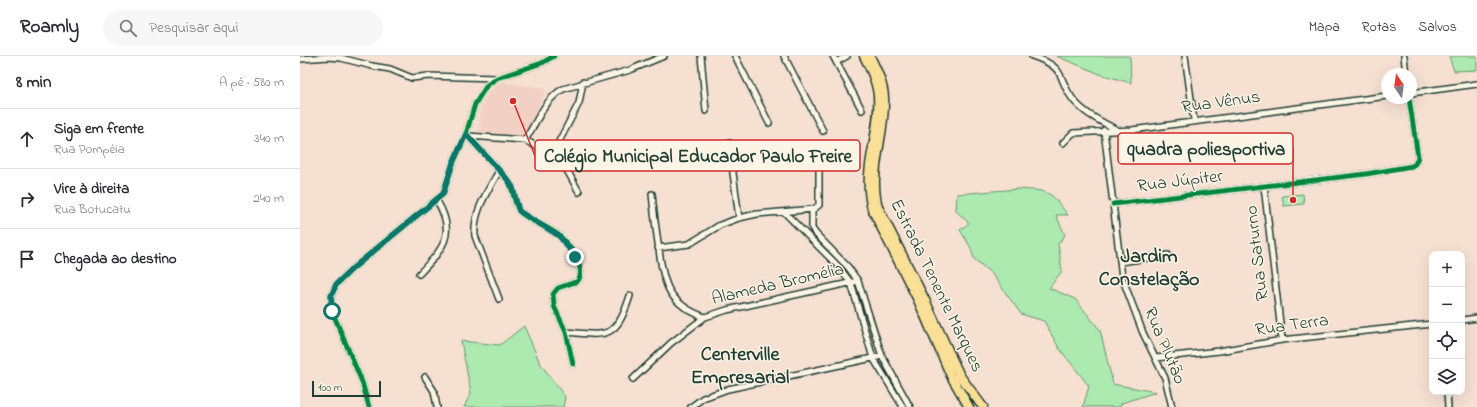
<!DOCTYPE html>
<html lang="pt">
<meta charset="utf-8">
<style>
:root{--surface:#fff;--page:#f7f7f7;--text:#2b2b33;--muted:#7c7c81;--line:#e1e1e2}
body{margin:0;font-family:"Indie Flower",sans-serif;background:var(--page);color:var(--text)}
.controls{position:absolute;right:12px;bottom:12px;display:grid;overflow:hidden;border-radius:8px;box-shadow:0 4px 16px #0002}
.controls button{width:36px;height:36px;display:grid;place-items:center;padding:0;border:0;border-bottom:1px solid var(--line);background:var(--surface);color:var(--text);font:20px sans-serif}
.compass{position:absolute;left:1081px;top:12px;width:36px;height:36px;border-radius:50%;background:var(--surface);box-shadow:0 4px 16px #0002;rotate:347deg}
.scale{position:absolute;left:12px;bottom:10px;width:69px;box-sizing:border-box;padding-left:4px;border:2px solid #1f3d34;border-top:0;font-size:11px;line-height:14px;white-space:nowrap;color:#1f3d34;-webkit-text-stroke:3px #fcf5e5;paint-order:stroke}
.stop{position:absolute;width:12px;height:12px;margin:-9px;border:3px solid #0f766e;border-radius:50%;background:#fff}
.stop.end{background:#0f766e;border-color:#fff;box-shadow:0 1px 4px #0008}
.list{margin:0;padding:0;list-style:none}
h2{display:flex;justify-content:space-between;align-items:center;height:52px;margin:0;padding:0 16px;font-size:17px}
h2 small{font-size:13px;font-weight:400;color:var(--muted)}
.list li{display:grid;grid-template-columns:26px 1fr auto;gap:12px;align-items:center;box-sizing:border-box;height:60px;padding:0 16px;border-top:1px solid var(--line)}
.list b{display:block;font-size:15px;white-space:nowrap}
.list p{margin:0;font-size:13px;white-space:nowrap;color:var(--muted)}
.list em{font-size:13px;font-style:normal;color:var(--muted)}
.icon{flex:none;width:22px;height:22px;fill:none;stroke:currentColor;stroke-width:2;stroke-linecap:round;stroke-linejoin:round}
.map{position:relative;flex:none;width:1177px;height:351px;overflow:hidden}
header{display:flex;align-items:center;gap:24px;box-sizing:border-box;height:56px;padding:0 20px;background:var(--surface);border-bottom:1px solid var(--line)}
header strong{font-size:19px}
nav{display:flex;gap:22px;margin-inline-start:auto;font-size:14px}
.search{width:280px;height:36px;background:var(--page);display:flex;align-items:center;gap:10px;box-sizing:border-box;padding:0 14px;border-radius:22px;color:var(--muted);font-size:15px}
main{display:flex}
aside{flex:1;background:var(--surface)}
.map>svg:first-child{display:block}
.built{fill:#f2d1c4}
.green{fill:#aceab0;stroke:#669472}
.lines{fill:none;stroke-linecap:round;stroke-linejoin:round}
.street-casing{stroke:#1f3d34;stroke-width:8}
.primary-casing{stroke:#1f3d34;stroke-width:11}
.street{stroke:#fcf5e5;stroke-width:5}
.primary{stroke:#fadf96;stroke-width:8}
.cycleway-casing{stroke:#fcf5e5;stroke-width:8}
.cycleway{stroke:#00873e;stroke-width:5}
.route{stroke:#0f766e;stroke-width:5}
.labels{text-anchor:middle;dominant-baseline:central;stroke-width:3;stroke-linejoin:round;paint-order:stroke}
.street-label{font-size:18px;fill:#1f3d34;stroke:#fcf5e5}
.quarter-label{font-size:20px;font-weight:bold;fill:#1f3d34;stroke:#fcf5e5}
.leader{fill:none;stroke:#d62828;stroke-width:1.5}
.callout-dot{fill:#d62828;stroke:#fcf5e5;stroke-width:1.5}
.callout{fill:#fcf5e5;stroke:#d62828;stroke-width:1.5}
.callout-label{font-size:19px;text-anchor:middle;font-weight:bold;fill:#1f3d34}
</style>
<header>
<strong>Roamly</strong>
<div class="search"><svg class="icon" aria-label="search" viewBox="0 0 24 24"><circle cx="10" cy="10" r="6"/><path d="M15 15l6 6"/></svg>Pesquisar aqui</div>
<nav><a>Mapa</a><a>Rotas</a><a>Salvos</a></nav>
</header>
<main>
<aside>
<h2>8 min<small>A pé · 580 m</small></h2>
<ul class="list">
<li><svg class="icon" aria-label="ahead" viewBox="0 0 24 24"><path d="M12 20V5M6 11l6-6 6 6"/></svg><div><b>Siga em frente</b><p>Rua Pompéia</p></div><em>340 m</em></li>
<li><svg class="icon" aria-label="right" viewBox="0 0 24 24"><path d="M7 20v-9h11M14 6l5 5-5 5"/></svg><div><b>Vire à direita</b><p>Rua Botucatu</p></div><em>240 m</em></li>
<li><svg class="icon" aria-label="arrive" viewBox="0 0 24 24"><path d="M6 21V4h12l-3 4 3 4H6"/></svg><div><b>Chegada ao destino</b></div></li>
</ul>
</aside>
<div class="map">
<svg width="1177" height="351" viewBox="0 0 1177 351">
<rect width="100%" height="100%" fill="#f6e0d2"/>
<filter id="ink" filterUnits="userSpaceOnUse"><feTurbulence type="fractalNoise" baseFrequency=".025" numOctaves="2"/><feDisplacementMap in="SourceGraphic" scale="8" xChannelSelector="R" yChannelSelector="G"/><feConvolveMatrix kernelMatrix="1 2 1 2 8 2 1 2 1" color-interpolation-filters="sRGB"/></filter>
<g filter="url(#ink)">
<path class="built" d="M201 26 243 32 246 35 227 74 219 81 179 76 180 54 189 36Z"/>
<path class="green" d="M756 0H830L831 27 800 18Z
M1149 0H1177V14L1154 15Z
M718 133C750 135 748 133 768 159H756L765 179 758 188 762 215 749 232 775 243 800 274 813 328 856 336 822 347 819 351H783L789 330 759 292 744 265 721 258 692 218 674 203 670 190 660 174 669 167 656 155 657 138Z
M1003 138 1004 148 984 150 982 140Z
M224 270 240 307 265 341 263 351H164L171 337 161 285 200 289Z"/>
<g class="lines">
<g class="street-casing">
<path id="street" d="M401 0 406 55
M435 0 469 67
M484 0 523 75
M533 0 562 54
M732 0C771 13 755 24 776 47 787 59 802 66 817 74
M885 0 894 64
M1104 0 1106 18
M0 3 29 1 41 2 72 10 90 13 112 22 128 20 196 22
M536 6 547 0
M1111 37 1177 28
M804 74 822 221 843 277 865 322 872 351
M166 78 208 124C214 134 213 145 219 155 230 166 246 169 258 179 269 188 287 211 278 225L258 232 253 238 254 250 266 276 273 308
M168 80 225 84 252 99 261 107 268 116 279 136
M225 84C237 66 244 44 263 33L330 14 364 0
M429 87 439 162
M763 87 773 77 832 74 1087 40
M252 99 279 47 283 26
M964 130 982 284
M352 138C354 157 356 175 359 193 363 228 369 249 405 261
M813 148 1066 118 1112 110 1115 108 1118 101 1109 42
M512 153V172L515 177 548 211 558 225 582 300 610 351
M484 156 538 210 551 227 573 302 603 351
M358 192 389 188 420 169 439 162 457 158 514 153 519 149V109
M820 206 868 199
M119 218C143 193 157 178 137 145
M199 243 175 180C173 155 188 135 199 115
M1162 264 1177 262
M266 276C308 280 316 283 330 240
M856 302 919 295 982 284 1132 268
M125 321 134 335 137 351
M333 323 371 287 405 261 427 254 558 225
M1147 336 1148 351
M69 351 62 326 32 255 31 240 37 228 53 212 143 138 153 107 166 78 175 48 187 29 197 22 242 7 254 0
M391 351 403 342 428 333 582 300"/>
</g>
<g class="primary-casing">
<path id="primary" d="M564 0C570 12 577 26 578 40 581 79 561 113 572 153L618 244 651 320 669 351
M570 0C576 13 583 26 584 41 586 78 568 114 578 151L624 242 660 320 683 351"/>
</g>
<use href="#street" class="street"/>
<use href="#primary" class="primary"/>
<g class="cycleway-casing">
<path id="cycleway" d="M166 78 208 124C214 134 213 145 219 155 230 166 246 169 258 179 269 188 287 211 278 225L258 232 253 238 254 250 266 276 273 308
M813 148 1066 118 1112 110 1115 108 1118 101 1109 42
M69 351 62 326 32 255 31 240 37 228 53 212 143 138 153 107 166 78 175 48 187 29 197 22 242 7 254 0"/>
</g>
<use href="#cycleway" class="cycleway"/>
</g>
</g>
<g class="lines" filter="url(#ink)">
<path class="route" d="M32 255 31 240 36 228 53 212 143 138 153 107 166 78 208 124 213 131 219 155 259 180 275 201"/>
</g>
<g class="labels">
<g class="street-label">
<text transform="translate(921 47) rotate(-8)">Rua Vênus</text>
<text transform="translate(880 126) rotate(-7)">Rua Júpiter</text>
<text transform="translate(958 197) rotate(-97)">Rua Saturno</text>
<text transform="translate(478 229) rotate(-13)">Alameda Bromélia</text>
<text transform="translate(636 230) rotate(64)">Estrada Tenente Marques</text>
<text transform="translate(992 270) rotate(-8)">Rua Terra</text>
<text transform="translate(864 290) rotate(67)">Rua Plutão</text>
</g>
<g class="quarter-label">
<text x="849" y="201">Jardim<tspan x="849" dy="23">Constelação</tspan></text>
<text x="440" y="299">Centerville<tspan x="440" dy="23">Empresarial</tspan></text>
</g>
</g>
<path class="leader" d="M993 144L993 93M213 45L235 100"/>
<g class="callout-dot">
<circle cx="993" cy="144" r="4"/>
<circle cx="213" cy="45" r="4"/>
</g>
<g class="callout">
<rect x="818" y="77" width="175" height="31" rx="4"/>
<rect x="235" y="84" width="325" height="31" rx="4"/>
</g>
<g class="callout-label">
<text x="906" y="99">quadra poliesportiva</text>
<text x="398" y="106">Colégio Municipal Educador Paulo Freire</text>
</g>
</svg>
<div class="controls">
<button>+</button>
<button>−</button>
<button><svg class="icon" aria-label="locate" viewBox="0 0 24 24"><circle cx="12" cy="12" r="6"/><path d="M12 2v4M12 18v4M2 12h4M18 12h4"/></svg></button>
<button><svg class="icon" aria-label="layers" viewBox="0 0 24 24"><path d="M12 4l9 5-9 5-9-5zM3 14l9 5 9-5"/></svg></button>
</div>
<svg class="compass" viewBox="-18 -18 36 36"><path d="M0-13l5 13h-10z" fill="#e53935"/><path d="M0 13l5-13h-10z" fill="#7c7c81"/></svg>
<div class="scale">100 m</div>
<div class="stop" style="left:32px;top:255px"></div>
<div class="stop end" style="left:275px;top:201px"></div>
</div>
</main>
